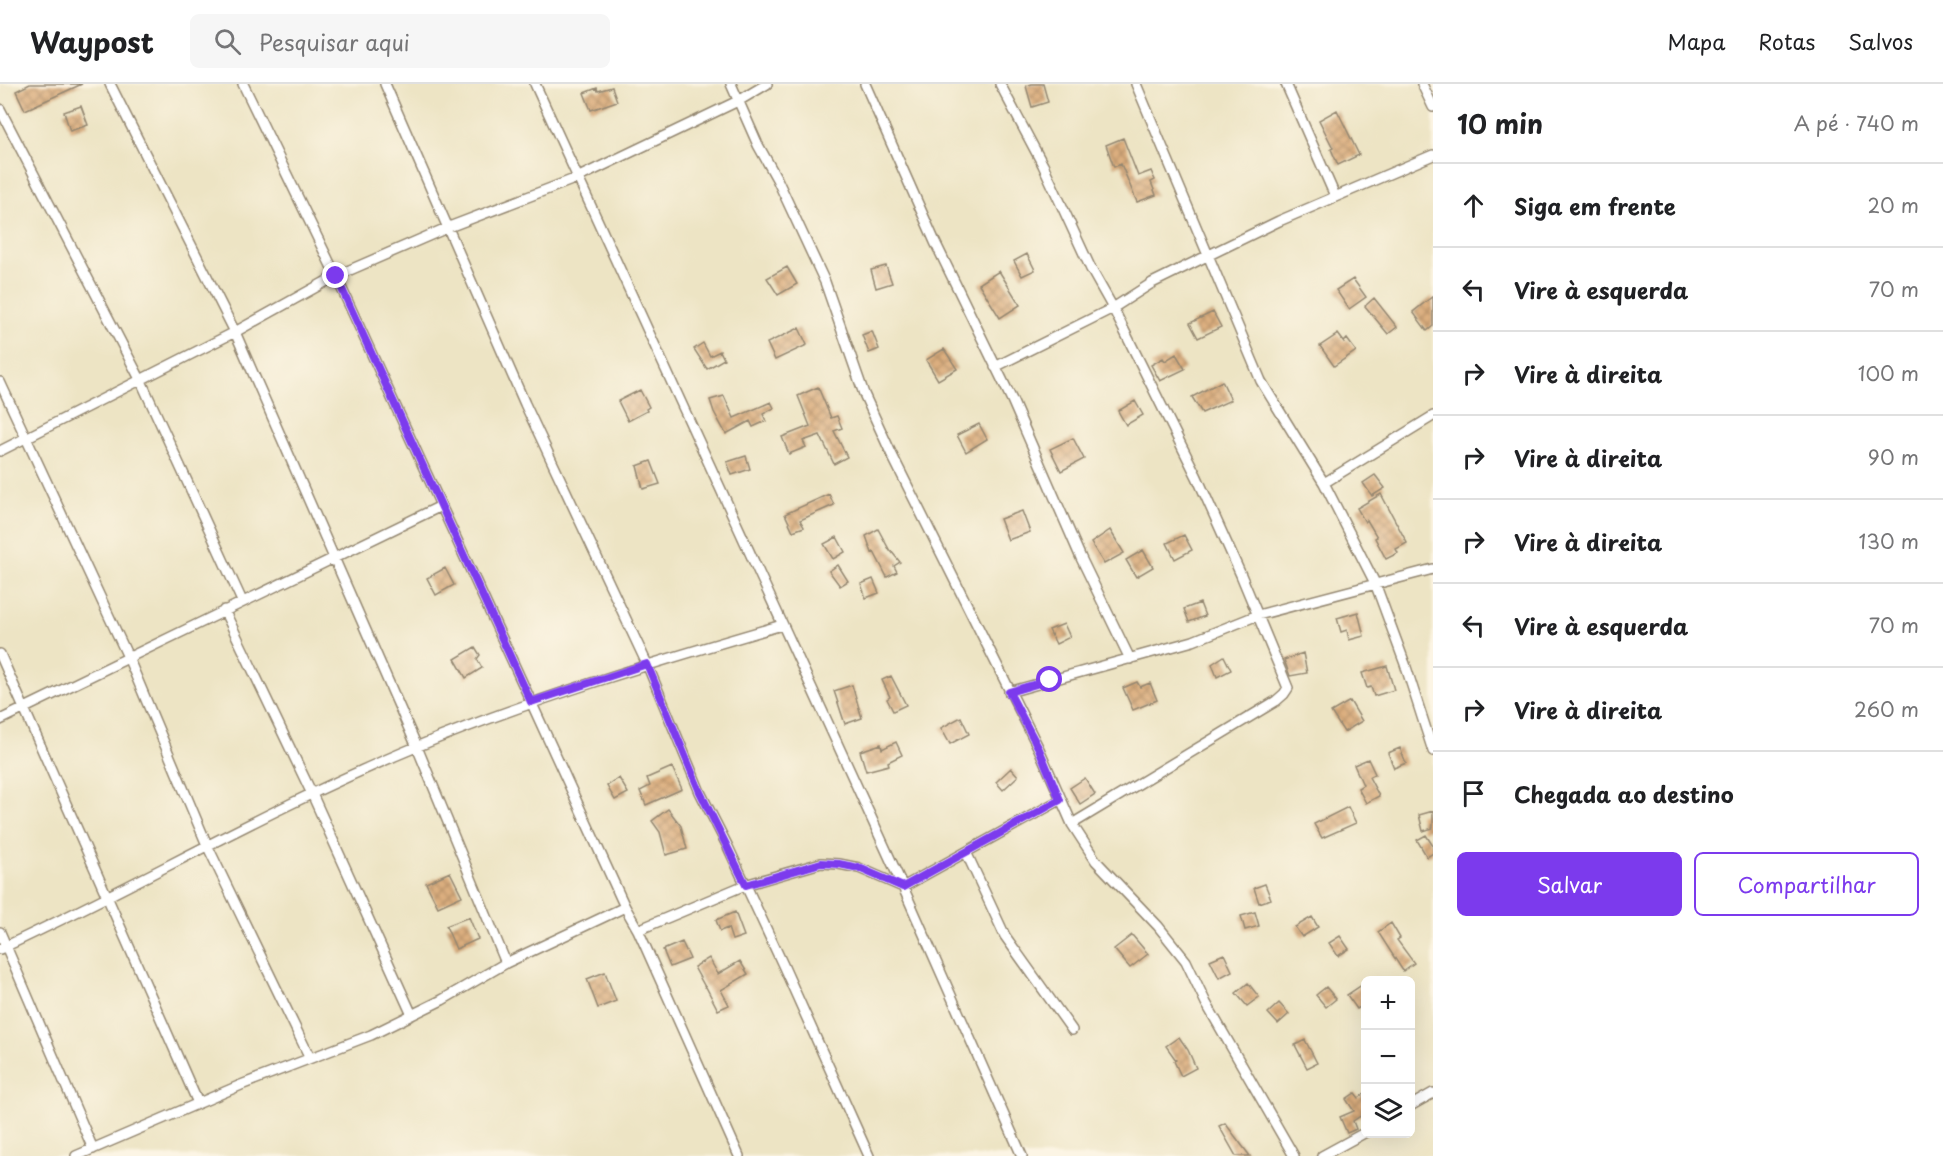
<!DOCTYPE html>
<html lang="pt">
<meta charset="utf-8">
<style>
:root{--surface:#fff;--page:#f6f6f6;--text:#202124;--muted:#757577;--line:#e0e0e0;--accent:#7c3aed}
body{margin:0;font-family:"Playpen Sans",sans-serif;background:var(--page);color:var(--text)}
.controls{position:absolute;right:18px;bottom:18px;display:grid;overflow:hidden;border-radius:9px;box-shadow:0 6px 24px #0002}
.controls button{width:54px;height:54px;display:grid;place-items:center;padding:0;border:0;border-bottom:2px solid var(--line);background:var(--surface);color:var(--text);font:30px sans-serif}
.stop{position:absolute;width:18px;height:18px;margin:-14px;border:4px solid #7c3aed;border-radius:50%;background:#fff}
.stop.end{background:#7c3aed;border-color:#fff;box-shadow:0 2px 6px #0008}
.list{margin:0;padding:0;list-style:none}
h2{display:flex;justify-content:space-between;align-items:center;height:78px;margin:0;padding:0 24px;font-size:26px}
h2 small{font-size:20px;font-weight:400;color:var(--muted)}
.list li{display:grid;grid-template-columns:39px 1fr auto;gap:18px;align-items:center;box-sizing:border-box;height:84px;padding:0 24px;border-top:2px solid var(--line)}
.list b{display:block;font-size:22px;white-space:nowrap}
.list em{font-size:20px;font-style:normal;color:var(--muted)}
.actions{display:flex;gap:12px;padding:18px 24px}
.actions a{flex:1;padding:14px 0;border:2px solid var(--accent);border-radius:9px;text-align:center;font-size:21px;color:var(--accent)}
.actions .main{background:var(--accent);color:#fff}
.icon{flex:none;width:33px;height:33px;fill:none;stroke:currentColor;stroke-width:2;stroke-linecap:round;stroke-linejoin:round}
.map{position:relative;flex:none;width:1433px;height:1072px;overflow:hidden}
header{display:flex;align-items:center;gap:36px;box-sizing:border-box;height:84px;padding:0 30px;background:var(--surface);border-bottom:2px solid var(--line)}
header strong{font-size:28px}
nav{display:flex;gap:33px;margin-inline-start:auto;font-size:21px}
.search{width:420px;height:54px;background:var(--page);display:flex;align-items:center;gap:15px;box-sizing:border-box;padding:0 21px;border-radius:9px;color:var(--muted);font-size:22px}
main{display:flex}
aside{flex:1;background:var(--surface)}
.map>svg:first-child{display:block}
.building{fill:url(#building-cross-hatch)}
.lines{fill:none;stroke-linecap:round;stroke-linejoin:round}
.street-casing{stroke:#948771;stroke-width:12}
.street{stroke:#fff;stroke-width:9}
.route{stroke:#7c3aed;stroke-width:8}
</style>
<header>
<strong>Waypost</strong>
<div class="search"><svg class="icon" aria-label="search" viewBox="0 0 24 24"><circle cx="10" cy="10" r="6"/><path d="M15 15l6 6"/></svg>Pesquisar aqui</div>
<nav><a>Mapa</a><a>Rotas</a><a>Salvos</a></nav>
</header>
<main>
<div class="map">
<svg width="1433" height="1072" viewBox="0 0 1433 1072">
<defs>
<pattern id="building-cross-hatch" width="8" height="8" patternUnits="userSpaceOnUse" patternTransform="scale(1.5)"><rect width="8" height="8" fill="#dcaf7f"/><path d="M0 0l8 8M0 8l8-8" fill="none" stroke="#b48f67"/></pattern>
</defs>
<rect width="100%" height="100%" fill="#fcf5e5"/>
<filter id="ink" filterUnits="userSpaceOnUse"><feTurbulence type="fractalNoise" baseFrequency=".0167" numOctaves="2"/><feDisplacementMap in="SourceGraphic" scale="12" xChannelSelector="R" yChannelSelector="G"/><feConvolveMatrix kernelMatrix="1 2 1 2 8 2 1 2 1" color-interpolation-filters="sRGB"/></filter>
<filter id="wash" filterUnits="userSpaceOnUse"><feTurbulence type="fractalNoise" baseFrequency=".008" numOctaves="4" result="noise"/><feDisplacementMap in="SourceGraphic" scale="24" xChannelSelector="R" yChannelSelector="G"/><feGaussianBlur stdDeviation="1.35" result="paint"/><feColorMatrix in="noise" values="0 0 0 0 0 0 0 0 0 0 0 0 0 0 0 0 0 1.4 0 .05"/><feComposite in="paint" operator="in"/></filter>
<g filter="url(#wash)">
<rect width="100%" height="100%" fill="#ede4c4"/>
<g id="blocks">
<path class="building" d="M30 0H82L25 26 16 7Z
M1032 0H1043L1048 18 1032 23 1026 2Z
M612 3 617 17 591 26 584 9 597 4 598 7Z
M81 22 88 41 70 47 64 28Z
M1337 26 1359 71 1338 81 1331 65 1333 64 1319 36Z
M1123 54 1138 92 1151 87 1155 96 1151 98 1156 111 1137 118 1121 80 1114 83 1106 61Z
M1027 170 1035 186 1022 192 1014 177Z
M886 182 892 199 876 204 871 186Z
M787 183 797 200 778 211 767 194Z
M999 187 1020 221 1000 234 979 200Z
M1353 195 1366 213 1349 225 1336 206Z
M1433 212V242L1427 247 1413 228Z
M1374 214 1397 243 1388 250 1365 222Z
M1213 228 1221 243 1198 254 1190 239Z
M799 244 807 261 775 276 767 259Z
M872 247 879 265 869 269 862 251Z
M1338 250 1344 258 1347 255 1356 267 1334 282 1320 262Z
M703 259 710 272 720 267 724 275 707 285 694 265Z
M944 265 957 285 938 296 926 276Z
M1176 270 1185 285 1160 297 1151 281 1163 274 1165 277Z
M1222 297 1231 316 1202 329 1192 313Z
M818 303 831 334 837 332 842 344 834 347 847 373 834 380 820 351 803 357 806 363 789 370 782 353 810 342 798 312Z
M640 306 649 323 646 325 647 327 628 337 618 317Z
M724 312 734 334 771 318 774 324 763 330 766 337 753 343 750 337 726 350 714 328 710 316Z
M1135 317 1143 331 1126 341 1118 327Z
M979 340 987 355 966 368 957 351Z
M1073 354 1084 375 1061 387 1050 365Z
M746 372 750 385 732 391 727 378Z
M651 377 660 400 643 405 637 382Z
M1375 391 1385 404 1372 412 1363 399Z
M829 410 834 421 800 436 804 443 793 447 785 430Z
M1381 410 1407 459 1396 465 1398 469 1386 475 1375 454 1377 453 1367 436 1365 438 1357 424Z
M1022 427 1030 448 1008 456 1000 435Z
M878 445 890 467H891L900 478 894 482 897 488 887 493 874 468 872 469 866 452Z
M1110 446 1124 469 1104 480 1091 459Z
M1184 451 1192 466 1175 475 1167 459Z
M837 453 845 468 833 475 824 460Z
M1143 466 1153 483 1136 493 1126 476Z
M838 481 848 497 840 502 829 487Z
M445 484 454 501 436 511 427 494Z
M873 495 879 509 866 514 861 500Z
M1200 519 1205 532 1189 538 1184 525Z
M1358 528 1364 552 1349 556 1347 546 1341 548 1337 534Z
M1064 540 1070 553 1056 560 1049 546Z
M475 563 480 571 477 575 482 584 466 594 455 575Z
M1303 569 1307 589 1290 592 1284 576Z
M1224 572 1231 586 1217 593 1212 580Z
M1387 582 1394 606 1374 612 1371 603 1367 604 1362 589Z
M891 592 906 621 893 627 887 615 890 613 882 596Z
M1137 598 1140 603 1150 599 1157 616 1133 626 1123 604Z
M852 601 862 634 845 640 834 607Z
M1350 617 1362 637 1344 648 1331 628Z
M961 633 969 650 950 660 941 644Z
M896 658 902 671 888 678 889 681 866 687 860 667 881 660 882 665Z
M1400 664 1406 679 1394 684 1388 669Z
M1368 675 1375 690 1369 693 1379 712 1366 719 1358 704 1363 701 1354 681Z
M672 683 682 705 646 721 640 707 650 702 647 694Z
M1011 684 1018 692 1003 706 996 698Z
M619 694 628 709 615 716 607 702Z
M1085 694 1095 710 1080 720 1070 704Z
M1348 723 1356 739 1322 754 1314 740Z
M668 725 681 742 687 765 666 771 660 748 652 737Z
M1433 727V744L1423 747 1419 731Z
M1426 751 1433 762V769L1427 773 1417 756Z
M450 788 462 812 438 823 426 799Z
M1265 800 1271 815 1259 819 1254 804Z
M735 828 744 852 732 856 728 844 720 847 716 836Z
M1255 828 1259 842 1245 846 1241 832Z
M469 833 478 855 456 865 446 842Z
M1312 833 1318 843 1302 853 1295 843Z
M1391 839 1400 854 1397 856 1414 879 1403 887 1378 848Z
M1132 851 1148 870 1130 884 1114 865Z
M1340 852 1349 865 1338 872 1329 859Z
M682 858 690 875 670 883 663 866Z
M1224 870 1232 887 1219 894 1210 876Z
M709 874 718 890 740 877 748 890 721 906 729 921 718 926 706 903H705L694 883Z
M605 888 616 917 598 924 587 895Z
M1248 899 1259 913 1247 922 1236 909Z
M1365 899V920L1357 925 1347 911Z
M1326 903 1336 915 1326 923 1316 911Z
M1279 919 1289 930 1278 940 1268 929Z
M1179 953 1188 966 1196 984 1181 992 1174 977 1176 976 1166 962Z
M1305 956 1317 979 1307 984 1295 961Z
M1355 1009 1359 1014 1365 1009V1029L1353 1037 1356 1045 1347 1049 1340 1033 1354 1027 1346 1015Z
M1225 1039 1250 1072H1236L1219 1042Z"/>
</g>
</g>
<g filter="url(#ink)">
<use href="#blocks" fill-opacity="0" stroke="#948771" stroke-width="1.5"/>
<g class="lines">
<g class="street-casing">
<path id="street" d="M110 0 235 248 417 663 506 879
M243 0 336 192 625 823 638 846 739 1072
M385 0 525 320 647 580 700 708 728 763 783 881 869 1072
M535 0 903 803 1022 1072
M731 0 758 61 777 95 825 198 864 310 891 369 1039 665 1072 740 1096 777 1158 842 1186 877 1206 919 1294 1072
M865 0 935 158 1012 316 1081 474 1130 575
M1000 0 1043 81 1091 185 1113 224 1197 393 1241 491 1288 604 1284 610 1276 617 1072 740
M1136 0 1261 297 1324 399 1375 499 1405 580 1433 667
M1286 0 1335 112
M1422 0 1433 23
M0 25 141 297 242 517
M995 283 1113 224 1152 199 1209 171 1279 137 1433 71
M0 298 128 573 207 761 310 974
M0 367 235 248 336 192 449 143 577 94 740 16 767 0
M1324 399 1433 332
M224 526 312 710 412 931
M0 570 198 1019
M1009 608 1193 557 1258 531 1433 485
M0 636 441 422
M966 768 1005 852 1072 946
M638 846 745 801 821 779 839 780 859 784 903 803 1060 716
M0 848 93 1065
M0 865C140 800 273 722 416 663 535 614 658 577 782 541
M1410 1022 1433 1009
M76 1072 241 1001 371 951 442 916 506 879 625 823
M1322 1072 1366 1048"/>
</g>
<use href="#street" class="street"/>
</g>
</g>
<g class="lines" filter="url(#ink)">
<path class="route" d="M336 192 531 618 647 580 700 708 746 801 821 779 839 780 859 784 903 803 1060 716 1039 665 1009 608 1050 596"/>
</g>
</svg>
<div class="controls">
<button>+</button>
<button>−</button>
<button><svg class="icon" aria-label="layers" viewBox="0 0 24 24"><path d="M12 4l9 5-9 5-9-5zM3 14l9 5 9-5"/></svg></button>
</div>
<div class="stop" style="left:1050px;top:596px"></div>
<div class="stop end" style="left:336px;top:192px"></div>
</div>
<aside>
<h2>10 min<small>A pé · 740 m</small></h2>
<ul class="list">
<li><svg class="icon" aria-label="ahead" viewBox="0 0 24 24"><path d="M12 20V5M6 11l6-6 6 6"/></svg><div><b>Siga em frente</b></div><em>20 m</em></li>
<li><svg class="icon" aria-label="left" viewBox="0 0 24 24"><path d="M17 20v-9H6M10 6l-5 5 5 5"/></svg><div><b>Vire à esquerda</b></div><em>70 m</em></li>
<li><svg class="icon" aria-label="right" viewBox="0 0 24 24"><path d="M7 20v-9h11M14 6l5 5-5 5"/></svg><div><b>Vire à direita</b></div><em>100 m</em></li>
<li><svg class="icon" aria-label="right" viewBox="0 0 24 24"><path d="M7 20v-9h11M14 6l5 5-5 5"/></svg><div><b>Vire à direita</b></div><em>90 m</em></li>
<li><svg class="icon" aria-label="right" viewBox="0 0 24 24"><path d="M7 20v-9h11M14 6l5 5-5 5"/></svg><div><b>Vire à direita</b></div><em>130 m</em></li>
<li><svg class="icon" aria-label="left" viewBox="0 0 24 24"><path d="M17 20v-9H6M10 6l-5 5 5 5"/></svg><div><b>Vire à esquerda</b></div><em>70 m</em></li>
<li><svg class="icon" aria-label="right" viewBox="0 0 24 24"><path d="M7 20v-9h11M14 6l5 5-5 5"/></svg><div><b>Vire à direita</b></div><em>260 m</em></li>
<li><svg class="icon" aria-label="arrive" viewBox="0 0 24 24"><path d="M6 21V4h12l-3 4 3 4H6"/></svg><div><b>Chegada ao destino</b></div></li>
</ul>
<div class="actions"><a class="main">Salvar</a><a>Compartilhar</a></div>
</aside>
</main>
